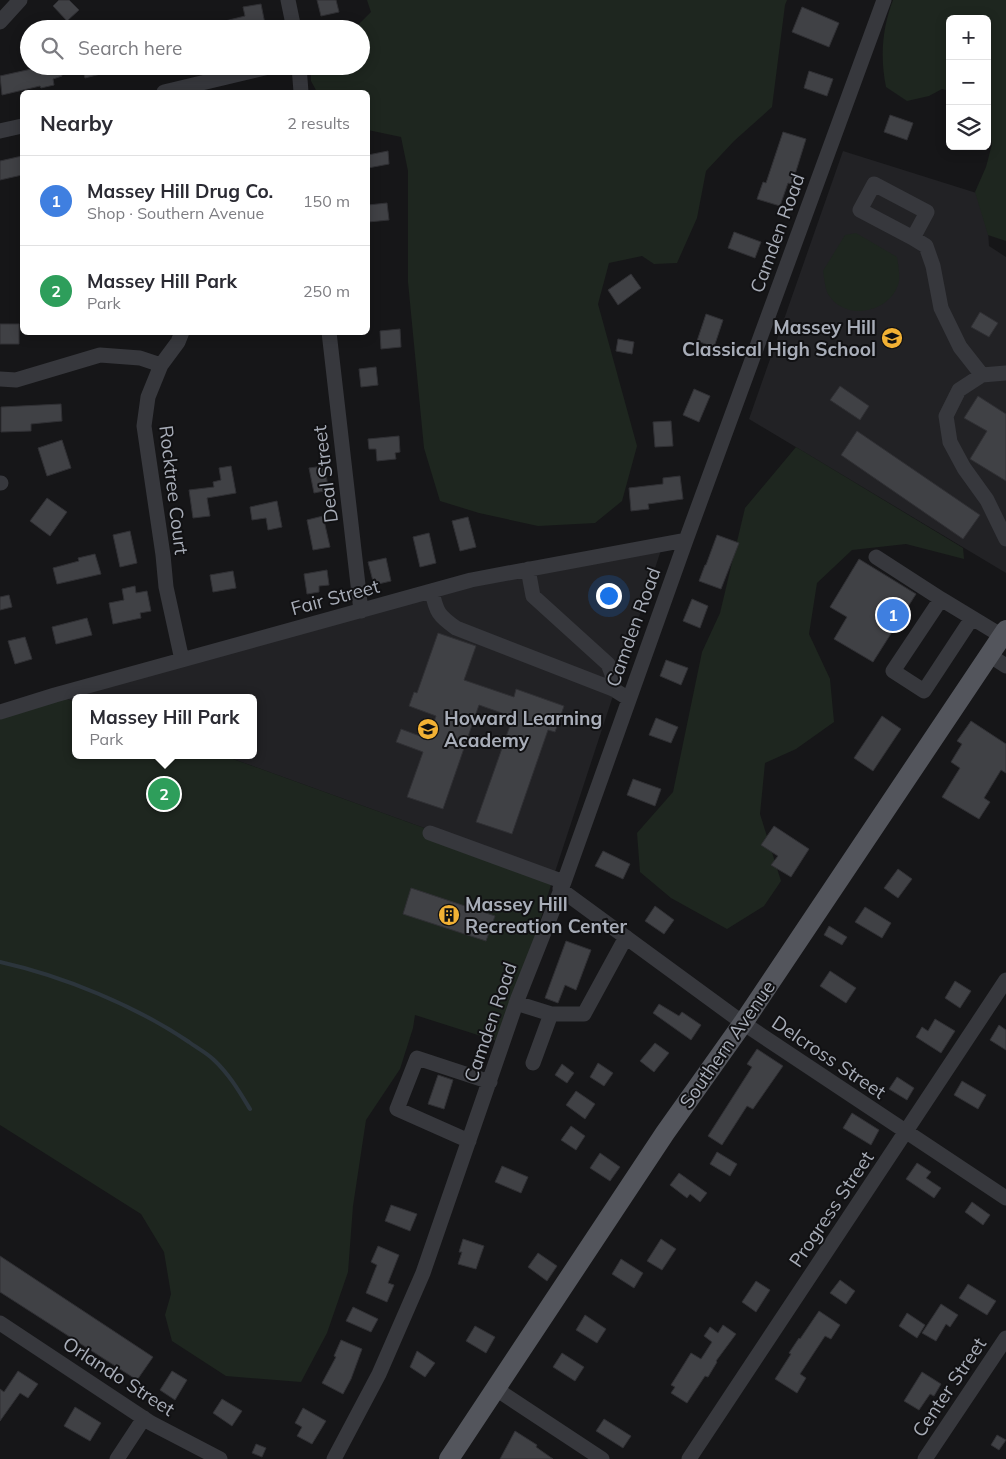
<!DOCTYPE html>
<meta charset="utf-8">
<style>
:root{--surface:#fff;--page:#f2f2f3;--text:#2b2b33;--muted:#7c7c81;--line:#e1e1e2;--accent:#856733}
body{margin:0;font-family:Mulish,sans-serif;background:var(--page);color:var(--text)}
.controls{position:absolute;right:15px;top:15px;display:grid;overflow:hidden;border-radius:8px;box-shadow:0 2px 12px #0003}
.controls button{width:45px;height:45px;display:grid;place-items:center;padding:0;border:0;border-bottom:1px solid var(--line);background:var(--surface);color:var(--text);font:25px sans-serif}
.you{position:absolute;left:608px;top:595px;width:18px;height:18px;margin:-12px;border:4px solid #fff;border-radius:50%;background:#1a73e8;box-shadow:0 0 0 8px #1a73e833}
.badge{display:grid;place-items:center;width:32px;height:32px;border-radius:50%;background:var(--accent);color:#fff;font-size:16px;font-weight:700}
.pin{position:absolute;translate:-50% -50%;border:2px solid #fff;box-shadow:0 1px 5px #0006}
.popup{position:absolute;left:72px;top:694px;width:185px;height:65px;box-sizing:border-box;display:grid;place-content:center;border-radius:8px;background:var(--surface);filter:drop-shadow(0 1px 4px #0005);font-size:16px;white-space:nowrap;color:var(--muted)}
.popup b{font-size:19px;color:var(--text)}
.popup::after{content:'';position:absolute;left:50%;top:100%;margin-left:-10px;border:10px solid transparent;border-top-color:var(--surface)}
.list{margin:0;padding:0;list-style:none}
h2{display:flex;justify-content:space-between;align-items:center;height:65px;margin:0;padding:0 20px;font-size:21px}
h2 small{font-size:16px;font-weight:400;color:var(--muted)}
.list li{display:grid;grid-template-columns:32px 1fr auto;gap:15px;align-items:center;box-sizing:border-box;height:90px;padding:0 20px;border-top:1px solid var(--line)}
.list b{display:block;font-size:19px;white-space:nowrap}
.list p{margin:0;font-size:16px;white-space:nowrap;color:var(--muted)}
.list em{font-size:16px;font-style:normal;color:var(--muted)}
.icon{flex:none;width:28px;height:28px;fill:none;stroke:currentColor;stroke-width:2;stroke-linecap:round;stroke-linejoin:round}
.map{position:relative;flex:none;width:1006px;height:1459px;overflow:hidden}
.search{position:absolute;background:var(--surface);box-shadow:0 2px 12px #0003;left:20px;top:20px;width:350px;height:55px;display:flex;align-items:center;gap:12px;box-sizing:border-box;padding:0 18px;border-radius:28px;color:var(--muted);font-size:19px}
.panel{position:absolute;background:var(--surface);box-shadow:0 2px 12px #0003;left:20px;top:90px;width:350px;height:245px;border-radius:8px}
.map>svg:first-child{display:block}
.built{fill:#222225}
.green{fill:#1e261f}
.lines{fill:none;stroke-linecap:round;stroke-linejoin:round}
.stream{stroke:#2c353c;stroke-width:4}
.building{fill:#404145;stroke:#303034}
.minor{stroke:#37383d;stroke-width:15}
.major{stroke:#53555c;stroke-width:20}
.labels{text-anchor:middle;dominant-baseline:central;stroke-width:4;stroke-linejoin:round;paint-order:stroke}
.street-label{font-size:19px;fill:#a8adb8;stroke:#111113}
.poi-label{font-size:19px;font-weight:bold;fill:#a8adb8;stroke:#111113;text-anchor:start}
</style>
<div class="map">
<svg width="1006" height="1459" viewBox="0 0 1006 1459">
<rect width="100%" height="100%" fill="#161618"/>
<path class="built" d="M843 151 986 196 989 246 1006 257V573L749 419Z
M663 544 554 875 222 755H253V698H75V702L55 695 361 611Z"/>
<path class="green" d="M367 0H787L785 5 772 107 734 141 706 171 697 218 677 263 654 264 642 256 609 263 598 304 637 446 622 501 595 523 538 526 479 513 440 501 424 448 408 282V171L401 137 368 130V92H317L311 81V66H361V29H348L358 25 371 12Z
M893 0H1006V241L988 235 975 192 986 167 992 144 987 116V19H950V91L942 89 929 96 907 101 886 87C880 57 882 29 893 0Z
M856 233 897 257C898 264 900 274 899 281 893 312 845 323 828 294 825 288 824 277 823 271L845 235Z
M796 447 963 548 964 559 906 544 852 550 817 583 809 634 830 679 834 722 796 749 765 763 760 814 781 881 764 906 727 929 671 898 640 872 637 833 673 792 702 652 720 613 745 508Z
M55 695 75 702V755H222L554 875 503 1043 415 1015 413 1028 400 1069 366 1120 353 1206 348 1272 327 1333 301 1382 226 1376 172 1341 165 1315 171 1294 164 1252 141 1214 0 1125V712Z"/>
<g class="lines">
<path class="stream" d="M0 962C63 976 136 1006 189 1042 197 1048 207 1053 214 1060 229 1074 239 1091 250 1109"/>
</g>
<path class="building" d="M59 0H69L79 10 67 21 53 6Z
M317 0H336L339 12 321 16Z
M261 4 266 29H210L209 25 245 16 243 7Z
M802 7 839 23 829 47 792 32Z
M36 66H60L62 76 53 79 54 85 41 88 40 86 2 95 0 76 36 68Z
M82 66H116V70L85 78Z
M809 71 833 79 827 96 804 88Z
M890 115 913 123 907 140 884 132Z
M783 132 806 139 792 184 788 183 780 206 757 199 763 182 766 183Z
M388 151 389 164 368 168V155Z
M22 156V175L0 180V161Z
M387 203 389 220 368 222V205Z
M734 232 761 242 755 258 728 248Z
M631 274 641 288 618 305 608 290Z
M980 312 998 323 989 337 971 327Z
M706 314 723 320 714 347 697 341Z
M0 324H19V344H0Z
M400 329 401 347 381 349 380 331Z
M618 339 634 342 632 354 616 351Z
M376 367 378 385 361 387 359 369Z
M840 386 869 406 860 420 830 400Z
M694 389 710 396 699 422 683 415Z
M978 396 1006 414V481L970 459 987 431 964 418Z
M61 404 62 421 31 424V431L1 432V407Z
M671 421 673 446 655 447 653 422Z
M857 431 980 515 963 539 841 455Z
M399 436 400 452 395 453 396 459 377 461 376 449H369L368 439Z
M62 440 71 468 47 476 38 448Z
M231 466 236 493 207 498 210 516 193 518 189 490 214 487 213 482 221 480 219 468Z
M324 466 329 490 314 493 309 468Z
M680 476 683 499 648 504 649 509 631 511 629 488 663 484V478Z
M47 498 67 512 50 536 30 521Z
M277 501 282 527 268 530 266 518 252 520 250 507Z
M323 516 330 547 313 550 307 520Z
M468 517 476 547 460 551 452 521Z
M130 531 137 563 120 567 113 535Z
M429 533 436 563 420 567 413 537Z
M717 535 739 543 721 589 699 581 705 565H706Z
M95 554 101 574 57 584 53 568 79 561 78 558Z
M386 558 391 581 374 585 368 562Z
M859 559 916 594 873 662 834 639 847 617 830 607Z
M327 570 329 585 319 586V592L307 594 304 574Z
M233 571 236 588 213 592 210 575Z
M135 586 136 593 147 591 151 611 140 613 141 618 113 624 109 603 124 600 122 589Z
M9 595 12 607 0 610V597Z
M692 599 708 606 700 628 683 621Z
M87 618 92 635 56 644 52 627Z
M438 633 476 646 464 680 514 697 516 689 564 706 555 732 548 730 512 834 476 822 513 717 479 705 443 809 407 797 423 752 396 742 401 729 428 739 436 716 409 706 414 692 417 693Z
M25 637 32 659 15 664 8 641Z
M666 660 688 668 681 685 660 676Z
M882 716 901 729 873 771 854 758Z
M656 718 678 727 671 743 649 735Z
M971 721 1006 744V773L1001 770 984 798 990 802 979 819 942 797 960 768 951 762 962 744 957 741Z
M633 779 661 789 655 806 627 795Z
M774 826 809 849 791 877 771 865 778 856 761 845Z
M603 851 630 864 623 879 595 866Z
M898 869 912 879 898 898 884 888Z
M411 888 495 916 486 941 403 914Z
M655 906 674 920 664 934 645 921Z
M865 907 891 923 882 938 855 922Z
M829 926 847 937 842 945 824 935Z
M566 941 591 950 576 990 565 985 558 1003 545 998Z
M830 971 856 988 846 1003 820 986Z
M955 981 971 991 960 1008 945 998Z
M659 1004 679 1016 682 1012 701 1025 691 1040 653 1013Z
M935 1019 955 1031 941 1053 916 1037 922 1027 928 1031Z
M999 1025 1006 1030V1050L990 1040Z
M655 1043 669 1053 654 1072 640 1061Z
M757 1049 783 1066 753 1109 747 1106 722 1145 708 1136 752 1067 747 1064Z
M598 1063 613 1073 604 1086 590 1077Z
M562 1064 574 1073 567 1083 555 1075Z
M438 1075 453 1080 444 1109 428 1104Z
M897 1077 914 1088 907 1100 889 1089Z
M962 1081 986 1095 978 1109 954 1095Z
M576 1091 595 1104 585 1119 566 1105Z
M852 1113 879 1130 871 1145 843 1128Z
M571 1126 585 1136 576 1150 561 1140Z
M717 1152 737 1164 730 1176 710 1164Z
M600 1153 620 1167 610 1181 590 1168Z
M917 1163 931 1172 926 1178 941 1188 934 1198 906 1179Z
M502 1166 528 1177 521 1193 495 1182Z
M679 1173 707 1193 700 1202 690 1194 687 1198 670 1185Z
M972 1202 990 1215 983 1225 965 1212Z
M391 1205 417 1214 410 1231 385 1221Z
M463 1239 484 1246 476 1269 458 1264 462 1252H459Z
M661 1239 676 1249 662 1270 647 1261Z
M378 1246 399 1255 388 1283 394 1285 387 1302 366 1293 377 1265 371 1262Z
M538 1253 557 1266 547 1281 528 1267Z
M0 1256 153 1357 137 1380 0 1292Z
M621 1259 643 1273 634 1288 612 1274Z
M840 1280 855 1291 846 1304 830 1293Z
M756 1281 770 1290 756 1312 742 1302Z
M968 1284 996 1301 987 1315 959 1298Z
M941 1304 958 1315 950 1327 946 1324 936 1341 922 1333Z
M353 1307 378 1319 371 1332 346 1321Z
M819 1311 840 1325 831 1339 825 1336 800 1374 806 1378 797 1393 775 1379 791 1354 789 1353 799 1338 800 1339Z
M907 1313 925 1325 917 1338 899 1326Z
M585 1315 606 1329 597 1343 576 1330Z
M723 1325 736 1334 716 1361 717 1362 708 1377 705 1376 687 1403 671 1393 675 1387 671 1385 691 1353 701 1359 712 1342 704 1336 710 1327 718 1333Z
M475 1326 495 1337 486 1353 466 1341Z
M341 1340 362 1349 351 1379 343 1394 322 1383 336 1357 334 1356Z
M417 1351 435 1363 425 1377 410 1367Z
M562 1353 584 1367 575 1381 553 1367Z
M18 1371 38 1384 28 1398 20 1393 0 1421V1389L4 1392Z
M172 1371 187 1380 175 1400 160 1390Z
M922 1372 941 1384 934 1396 930 1394 919 1410 904 1401Z
M222 1399 242 1411 232 1426 213 1413Z
M75 1407 101 1423 90 1441 64 1426Z
M303 1408 326 1421 312 1444 297 1436 302 1427 295 1423Z
M604 1419 631 1436 623 1448 596 1431Z
M515 1431 537 1445 536 1447 553 1459H500Z
M997 1435 1006 1440 999 1450 991 1445Z
M256 1444 266 1448 262 1457 252 1453Z"/>
<g class="lines">
<path class="minor" d="M288 0 294 29
M0 22 20 0
M299 66 301 92
M164 92 273 66
M0 131 22 126
M874 184 927 212 913 238 860 210Z
M913 238 926 246 933 266 941 308 960 347 982 375
M182 332 178 342 161 365 148 397 144 426 163 555 166 587 182 660
M329 332 361 611
M1006 373 982 375 959 390 946 416 950 442 964 468 987 500 1006 539
M0 379 16 380 100 355 140 358 161 365
M0 483H1
M876 557 941 599 1002 636
M528 569 533 596 608 664 612 674 613 689
M432 591C436 612 439 616 456 628L613 689 629 699
M941 599 893 671 924 691 972 618
M989 655 1006 666
M0 712 55 695 471 580 686 540
M430 833 564 882
M560 889 743 1023 1006 1198
M516 1003 551 1014
M533 1063 551 1014H584L626 937
M469 1141 397 1109 417 1058 490 1082
M0 1323 151 1423 220 1459
M496 1389 602 1459
M117 1459 144 1418
M334 1459 379 1374 423 1273 518 998 564 882 686 540 884 0
M689 1459 1006 980
M925 1459 1006 1338"/>
<path class="major" d="M449 1459 665 1133 743 1023 1006 630"/>
</g>
<defs>
<g id="school-disc" transform="scale(1.125)"><circle r="9.5" fill="#f2b134" stroke="#111113"/><path d="M0-5L7-2L0 1L-7-2ZM-4 1L0 2.5L4 1V4Q0 6-4 4Z" fill="#111"/></g>
<g id="building-disc" transform="scale(1.125)"><circle r="9.5" fill="#f2b134" stroke="#111113"/><path d="M-4-6H4V6H1V3H-1V6H-4ZM-2.5-4.3h1.7v1.8h-1.7ZM.8-4.3h1.7v1.8H.8ZM-2.5-1h1.7V.8h-1.7ZM.8-1h1.7V.8H.8Z" fill="#111"/></g>
</defs>
<g fill-rule="evenodd">
<use href="#school-disc" x="892" y="338"/>
<use href="#school-disc" x="428" y="729"/>
<use href="#building-disc" x="449" y="915"/>
</g>
<g class="labels">
<g class="street-label">
<text transform="translate(777 233) rotate(-70)">Camden Road</text>
<text transform="translate(325 474) rotate(-97)">Deal Street</text>
<text transform="translate(174 490) rotate(83)">Rocktree Court</text>
<text transform="translate(335 597) rotate(-15)">Fair Street</text>
<text transform="translate(633 627) rotate(-70)">Camden Road</text>
<text transform="translate(490 1022) rotate(-71)">Camden Road</text>
<text transform="translate(727 1044) rotate(-55)">Southern Avenue</text>
<text transform="translate(829 1057) rotate(34)">Delcross Street</text>
<text transform="translate(831 1209) rotate(-56)">Progress Street</text>
<text transform="translate(119 1376) rotate(33)">Orlando Street</text>
<text transform="translate(949 1387) rotate(-56)">Center Street</text>
</g>
<g class="poi-label">
<text x="876" y="327" text-anchor="end">Massey Hill<tspan x="876" dy="22">Classical High School</tspan></text>
<text x="444" y="718">Howard Learning<tspan x="444" dy="22">Academy</tspan></text>
<text x="465" y="904">Massey Hill<tspan x="465" dy="22">Recreation Center</tspan></text>
</g>
</g>
</svg>
<div class="controls">
<button>+</button>
<button>−</button>
<button><svg class="icon" aria-label="layers" viewBox="0 0 24 24"><path d="M12 4l9 5-9 5-9-5zM3 14l9 5 9-5"/></svg></button>
</div>
<div class="you"></div>
<div class="pin badge" style="left:893px;top:615px;background:#3f7fe0">1</div>
<div class="pin badge" style="left:164px;top:794px;background:#2e9e5b">2</div>
<div class="popup"><b>Massey Hill Park</b>Park</div>
<div class="search"><svg class="icon" aria-label="search" viewBox="0 0 24 24"><circle cx="10" cy="10" r="6"/><path d="M15 15l6 6"/></svg>Search here</div>
<section class="panel">
<h2>Nearby<small>2 results</small></h2>
<ul class="list">
<li><span class="badge" style="background:#3f7fe0">1</span><div><b>Massey Hill Drug Co.</b><p>Shop · Southern Avenue</p></div><em>150 m</em></li>
<li><span class="badge" style="background:#2e9e5b">2</span><div><b>Massey Hill Park</b><p>Park</p></div><em>250 m</em></li>
</ul>
</section>
</div>
